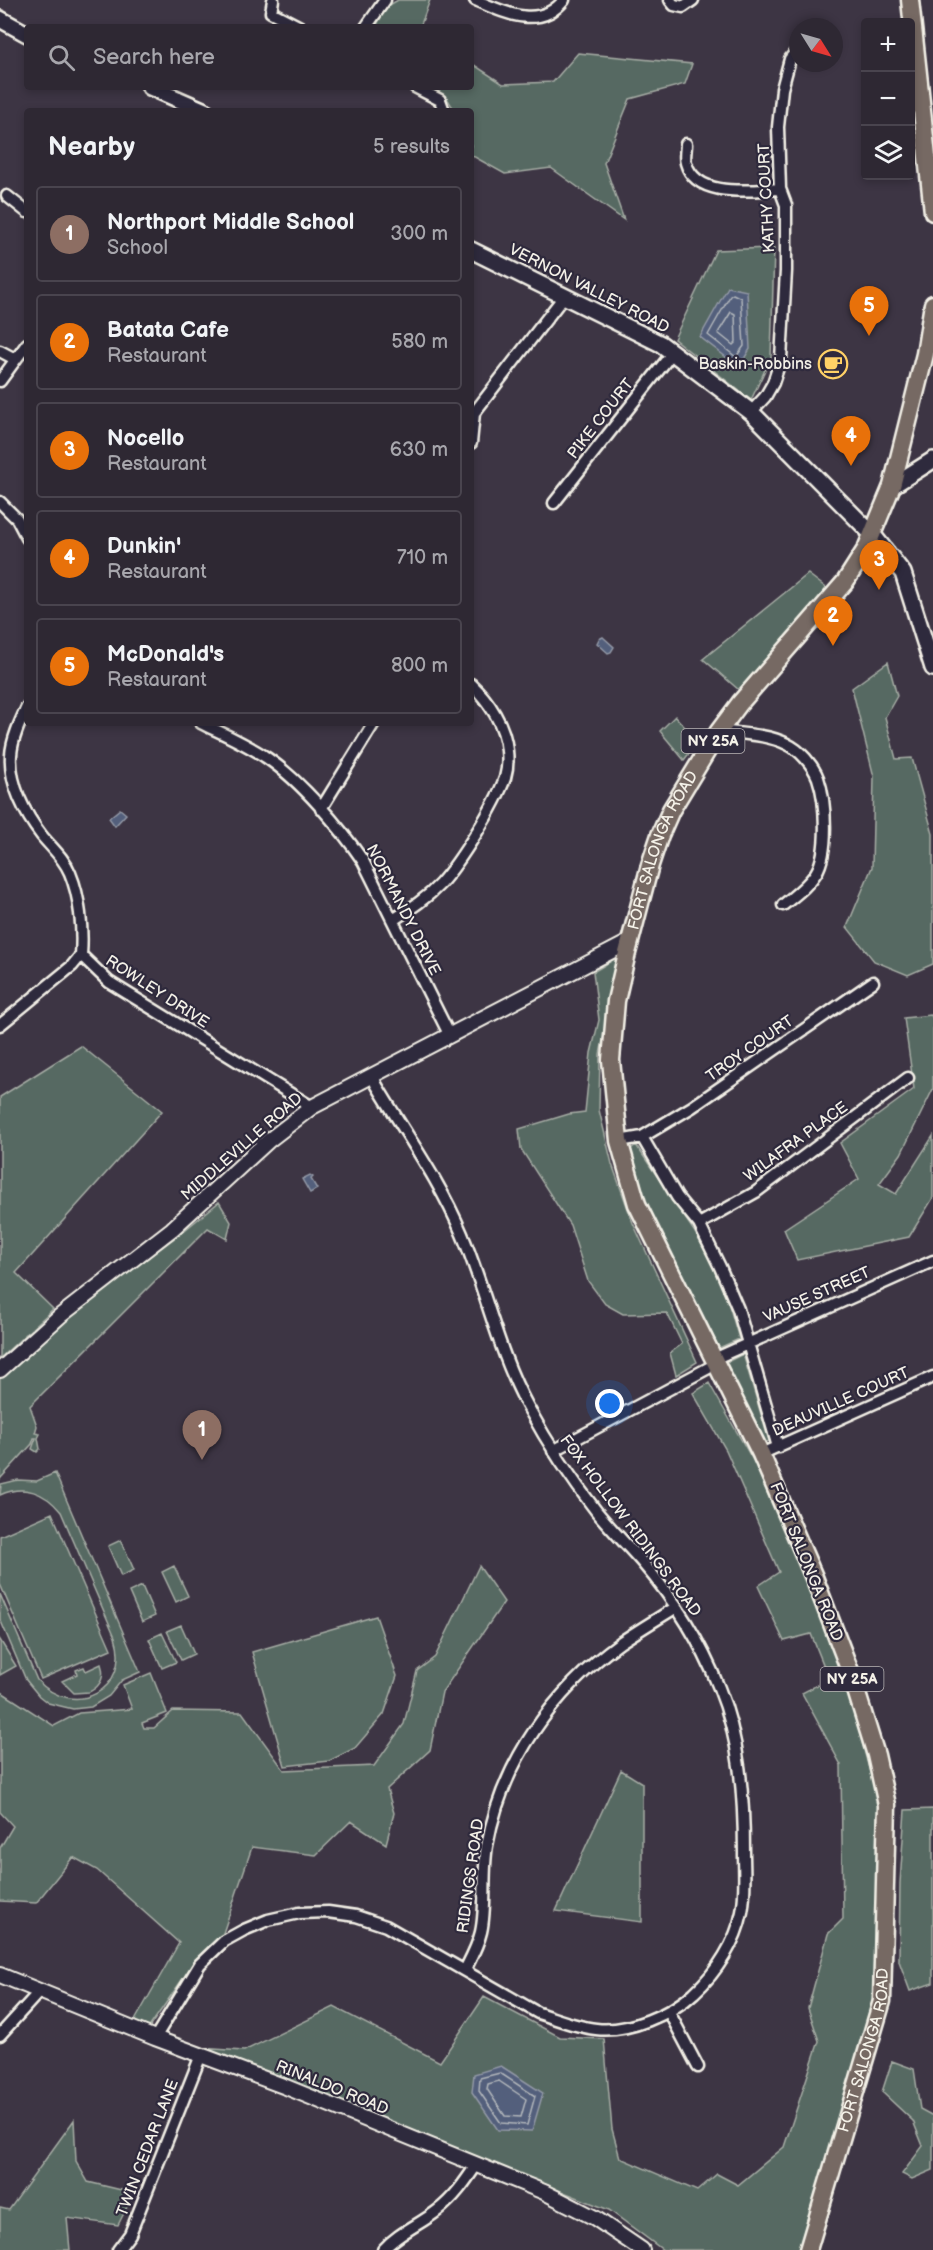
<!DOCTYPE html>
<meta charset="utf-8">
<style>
:root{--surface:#2e2833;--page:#3a343f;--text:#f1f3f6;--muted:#a7a6ac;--line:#49444e;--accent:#bca0f2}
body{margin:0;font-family:"Balsamiq Sans",sans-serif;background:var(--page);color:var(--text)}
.controls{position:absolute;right:18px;top:18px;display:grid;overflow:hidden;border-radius:6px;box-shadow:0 3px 9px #0003}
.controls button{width:54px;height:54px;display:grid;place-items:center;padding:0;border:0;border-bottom:2px solid var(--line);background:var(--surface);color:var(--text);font:30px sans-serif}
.compass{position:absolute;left:789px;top:18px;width:54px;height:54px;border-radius:50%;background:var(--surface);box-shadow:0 3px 9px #0003;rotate:127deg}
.you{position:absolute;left:610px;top:1404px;width:21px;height:21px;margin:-15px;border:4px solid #fff;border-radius:50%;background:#1a73e8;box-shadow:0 0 0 9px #1a73e833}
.badge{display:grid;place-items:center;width:39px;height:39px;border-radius:50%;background:var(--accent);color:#fff;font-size:20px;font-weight:700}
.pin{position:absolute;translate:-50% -50px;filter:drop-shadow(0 2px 3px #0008)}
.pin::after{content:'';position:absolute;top:32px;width:21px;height:18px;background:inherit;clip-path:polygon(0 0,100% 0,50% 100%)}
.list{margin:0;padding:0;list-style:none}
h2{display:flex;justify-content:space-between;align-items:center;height:78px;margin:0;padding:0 24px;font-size:26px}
h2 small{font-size:20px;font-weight:400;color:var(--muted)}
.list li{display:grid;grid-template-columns:39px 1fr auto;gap:18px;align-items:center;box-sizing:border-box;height:96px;margin:0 12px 12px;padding:0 12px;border:2px solid var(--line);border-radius:6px}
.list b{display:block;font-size:22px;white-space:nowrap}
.list p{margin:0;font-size:20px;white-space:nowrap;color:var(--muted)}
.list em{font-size:20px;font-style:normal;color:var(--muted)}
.icon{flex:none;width:33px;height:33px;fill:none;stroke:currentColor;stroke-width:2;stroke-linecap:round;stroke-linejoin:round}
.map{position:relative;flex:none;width:933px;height:2250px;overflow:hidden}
.search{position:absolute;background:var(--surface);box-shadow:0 3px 9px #0003;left:24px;top:24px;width:450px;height:66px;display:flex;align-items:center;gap:15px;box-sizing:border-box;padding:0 21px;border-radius:6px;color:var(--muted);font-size:22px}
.panel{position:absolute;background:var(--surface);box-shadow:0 3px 9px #0003;left:24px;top:108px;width:450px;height:618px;border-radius:6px}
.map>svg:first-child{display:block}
.green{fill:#576962;stroke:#a6ada5;stroke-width:1.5}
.water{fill:#525f7b;stroke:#9399a7;stroke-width:1.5}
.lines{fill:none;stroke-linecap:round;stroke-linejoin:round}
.shore{stroke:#b3b7bc;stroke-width:1.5}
.minor-casing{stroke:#f4f1e8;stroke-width:15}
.tertiary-casing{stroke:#f4f1e8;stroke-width:18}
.secondary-casing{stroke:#f4f1e8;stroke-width:20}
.primary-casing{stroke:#f4f1e8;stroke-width:21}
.minor{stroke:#2f2a3d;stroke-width:10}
.tertiary{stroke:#2f2a3d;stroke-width:14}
.secondary{stroke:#2f2a3d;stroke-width:15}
.primary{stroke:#766964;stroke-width:16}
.labels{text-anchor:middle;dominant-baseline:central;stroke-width:4.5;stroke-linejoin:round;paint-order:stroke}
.shield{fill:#2f2a3d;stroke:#b9b5b5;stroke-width:1.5}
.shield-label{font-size:15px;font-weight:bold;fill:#f4f1e8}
.street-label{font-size:16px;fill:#f4f1e8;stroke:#2f2a3d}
.poi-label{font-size:16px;fill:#f4f1e8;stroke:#2f2a3d;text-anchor:end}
</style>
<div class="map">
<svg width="933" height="2250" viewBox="0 0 933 2250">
<rect width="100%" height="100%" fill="#3d3544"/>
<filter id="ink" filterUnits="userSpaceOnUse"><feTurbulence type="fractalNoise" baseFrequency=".0167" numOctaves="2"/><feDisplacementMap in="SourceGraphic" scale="12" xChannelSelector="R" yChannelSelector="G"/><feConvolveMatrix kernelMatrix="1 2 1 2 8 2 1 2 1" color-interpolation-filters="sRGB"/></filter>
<g filter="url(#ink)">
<path class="green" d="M398 0H430L420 27H376L386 7Z
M578 53 692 64 685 84 630 99 604 163 624 220 551 168 505 174 471 155V111H455L447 98 427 87H471V63L503 84 553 82Z
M774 248 771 357 751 400 674 339 716 250Z
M808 574 829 590 739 690 703 659Z
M888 662 897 696 885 717 896 759 912 758 933 834V964L908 975 874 961 847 927 872 867 874 777 852 688Z
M675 716 698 742 684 760 660 731Z
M621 955 600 1054 599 1110 612 1164 633 1223 697 1362 676 1375 670 1353 682 1344 667 1313 623 1314 605 1304 588 1281 570 1225 521 1149 519 1129 569 1114 585 1112 591 1053 599 1020 593 972Z
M931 1015 933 1019V1089L901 1154 879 1184 896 1194 933 1136V1198L909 1237 797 1260 784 1229 859 1179 840 1143 914 1089 904 1018Z
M81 1046 162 1111 16 1273 53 1309 0 1358V1097Z
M636 1145 694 1231 722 1281 739 1339 719 1348 646 1202 631 1149Z
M219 1202 231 1222 227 1239 208 1228 30 1406 37 1426 35 1433 40 1434 38 1438 40 1449 37 1452 32 1449 36 1438H34L32 1444 0 1479V1379L65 1319 180 1234Z
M743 1354 769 1441 764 1443 725 1363Z
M709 1383 755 1464 844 1675 879 1806 878 1937 871 2013 799 2250H663L609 2210 199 2048 244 2051 334 2007 440 2062 484 1997 560 2037 604 2039 612 2129 620 2158 697 2191 717 2174 738 2185 784 2147 819 2041 808 2008 828 1934 843 1919 841 1765 802 1693 829 1679 811 1634 784 1641 758 1586 779 1572 726 1450 693 1393Z
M55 1473 140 1672 122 1680 109 1696 91 1707 73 1709 48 1703 39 1696 26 1680 0 1619V1594L37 1680C74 1720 132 1690 115 1637L61 1512C45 1492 24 1484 0 1495L1 1484 18 1480 37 1481Z
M52 1513 111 1649 41 1679 0 1584V1536Z
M121 1540 134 1570 121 1576 108 1546Z
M174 1566 188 1596 176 1602 162 1572Z
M479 1566 504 1602 442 1692 430 1750 387 1789 394 1813 386 1844 351 1821 316 1855 252 1847 222 1936 195 1961 148 2029 133 2024 179 1943 97 1870 73 1857 36 1903 0 1901V1848L13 1826 0 1812V1691L54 1726 79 1713 132 1709 123 1685 151 1673 167 1713 142 1723 144 1728H154L173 1711 242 1712 284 1770 374 1766 404 1724 417 1671 435 1657Z
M142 1586 155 1616 142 1622 129 1592Z
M376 1616 397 1676 384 1714 355 1748 329 1761 285 1766 252 1652Z
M181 1625 194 1654 181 1660 167 1631Z
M162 1633 176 1662 162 1668 149 1639Z
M0 1640 16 1666 0 1675Z
M101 1664C105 1676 101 1686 89 1692L74 1693 62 1681 77 1674 76 1670 84 1667 86 1671Z
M621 1770 642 1783V1922L556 1911Z
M933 1809V1983L910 1991 899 1961 900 1883 905 1810Z
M892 2061 914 2069 920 2109 933 2116V2170L912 2179 902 2174 923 2146 913 2121 882 2092Z
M74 2120 76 2161 88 2182 134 2193 118 2225 67 2218 70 2250H0V2208L9 2210Z"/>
<path class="water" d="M728 287 747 291 750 349 739 367 700 337Z
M603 637 614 647 611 652 608 653 597 643 599 639Z
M120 809 126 814 115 826 109 818Z
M310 1175 313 1177 311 1179 317 1189 310 1193 302 1179Z
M501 2066 543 2093 532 2131 498 2130 472 2092 474 2074Z"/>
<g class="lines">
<path class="shore" d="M733 294 741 298 744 346 736 357 708 335 730 296Z
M731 312 735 314 736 342 733 345 718 333Z
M500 2073 535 2096 527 2125 501 2123 479 2091 480 2078Z
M499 2081 526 2099 521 2117 505 2116 487 2089 488 2084Z"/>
<g class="minor-casing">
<path id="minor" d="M273 0 271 12 300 27
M475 0C503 12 539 31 564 0
M670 0 674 5 683 7 693 0
M366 27 385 0
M415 87 440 100 444 111
M686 144C686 150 684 158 686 163 696 199 752 190 780 189
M7 196 27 212
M0 351 15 359
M0 381 27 344
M751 412 765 397 773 383 781 359 786 271V205L780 189 778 127 782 89 790 59 798 49
M471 443 474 413 565 295
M0 502 17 519 27 538
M554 503 673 352
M27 707C20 722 12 739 11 755 9 784 25 814 42 836 52 848 64 858 70 873 80 897 83 929 81 955
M201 723C223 734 247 744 267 758 301 781 340 827 363 861L450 1036
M719 731C741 734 767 734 787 744 800 750 813 765 818 778 826 801 829 852 816 873 808 886 795 895 783 905
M321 809 374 723
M393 920C410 909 426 899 440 884 460 862 495 806 505 778 507 771 508 759 507 751 505 725 489 701 471 684
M0 1025 72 966 81 955 109 982 312 1107
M642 1137 692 1107 873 982
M619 1141 642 1137 677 1197 699 1224 720 1267 738 1309 778 1447
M699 1224 756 1192 908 1078
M714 1359 933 1261
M553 1451 716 1364
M761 1454 933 1377
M465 1970C471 1958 478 1945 481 1932 487 1906 482 1874 487 1846 502 1762 553 1691 621 1642 639 1630 657 1619 675 1608
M669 2012 698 2067
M0 2035 39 1992
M155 2038 200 1964 224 1941 244 1930 268 1920 299 1913 328 1912 356 1916 386 1926 538 2013C557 2019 576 2027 596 2029 627 2033 672 2014 694 1993 717 1972 736 1942 742 1912 746 1893 744 1871 744 1852 744 1797 740 1739 719 1688 701 1642 673 1598 641 1561 626 1544 611 1529 597 1512 571 1479 548 1444 528 1407 498 1352 486 1291 462 1234 440 1181 405 1133 376 1084L373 1074
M118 2250 130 2234 201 2055
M383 2250C398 2233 419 2225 437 2211 454 2198 465 2182 477 2164"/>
</g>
<g class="tertiary-casing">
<path id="tertiary" d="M0 1370 60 1316 172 1229 268 1141 312 1107 629 942
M0 1975 155 2038 286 2087 544 2192 595 2218 642 2250"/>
</g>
<g class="secondary-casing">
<path id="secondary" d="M0 19 27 34
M150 87 205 111
M471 250 661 344 751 412 873 535 903 573 933 668
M892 486 933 460"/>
</g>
<g class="primary-casing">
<g id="primary">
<path d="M910 0 933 212"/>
<path id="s1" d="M808 2250 882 2001 887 1805 876 1755 850 1671 814 1577 761 1454 637 1204 619 1141 611 1060 616 1001 627 953 650 865 660 835 671 810 719 731 740 703 845 582 866 549 892 486 925 354 933 304"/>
</g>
</g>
<use href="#minor" class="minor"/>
<use href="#tertiary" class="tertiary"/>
<use href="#secondary" class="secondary"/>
<use href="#primary" class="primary"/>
</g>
</g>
<defs>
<g id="cafe-ring" transform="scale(1.5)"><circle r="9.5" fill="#2f2a3d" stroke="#ffd166" stroke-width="1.5"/><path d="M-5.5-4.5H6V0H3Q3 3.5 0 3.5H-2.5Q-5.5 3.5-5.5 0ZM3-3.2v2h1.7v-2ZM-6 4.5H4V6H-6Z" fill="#ffd166"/></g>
</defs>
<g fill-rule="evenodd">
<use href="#cafe-ring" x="833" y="364"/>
</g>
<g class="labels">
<g class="shield">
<rect x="681.5" y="729" width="63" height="24" rx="4.5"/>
<rect x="820.5" y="1667" width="63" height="24" rx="4.5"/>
</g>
<g class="shield-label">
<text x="713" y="741">NY 25A</text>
<text x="852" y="1679">NY 25A</text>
</g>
<g class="street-label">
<text transform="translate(767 198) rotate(-93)">KATHY COURT</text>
<text transform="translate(589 289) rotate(27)">VERNON VALLEY ROAD</text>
<text transform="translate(601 419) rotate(-52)">PIKE COURT</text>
<text stroke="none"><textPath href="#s1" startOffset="1473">FORT SALONGA ROAD</textPath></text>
<text transform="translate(403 910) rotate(63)">NORMANDY DRIVE</text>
<text transform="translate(157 992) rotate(33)">ROWLEY DRIVE</text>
<text transform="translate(750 1049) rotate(-35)">TROY COURT</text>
<text transform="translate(796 1142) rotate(-36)">WILAFRA PLACE</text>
<text transform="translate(242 1147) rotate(-41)">MIDDLEVILLE ROAD</text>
<text transform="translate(817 1295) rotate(-24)">VAUSE STREET</text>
<text transform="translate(841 1402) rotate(-24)">DEAUVILLE COURT</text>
<text transform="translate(630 1526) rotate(53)">FOX HOLLOW RIDINGS ROAD</text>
<text transform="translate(806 1562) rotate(68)">FORT SALONGA ROAD</text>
<text transform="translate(471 1876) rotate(-82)">RIDINGS ROAD</text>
<text stroke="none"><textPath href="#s1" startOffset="208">FORT SALONGA ROAD</textPath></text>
<text transform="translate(332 2088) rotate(22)">RINALDO ROAD</text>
<text transform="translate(148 2148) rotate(-69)">TWIN CEDAR LANE</text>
</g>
<g class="poi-label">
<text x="812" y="364">Baskin-Robbins</text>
</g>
</g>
</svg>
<div class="controls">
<button>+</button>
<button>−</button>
<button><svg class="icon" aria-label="layers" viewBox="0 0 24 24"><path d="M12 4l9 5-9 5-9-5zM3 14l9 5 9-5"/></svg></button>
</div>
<svg class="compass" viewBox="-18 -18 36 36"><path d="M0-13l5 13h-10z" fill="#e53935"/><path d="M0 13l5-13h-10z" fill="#a7a6ac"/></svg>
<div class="you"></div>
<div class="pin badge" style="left:202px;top:1460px;background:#8d6e63">1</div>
<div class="pin badge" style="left:833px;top:646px;background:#e8710a">2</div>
<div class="pin badge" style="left:879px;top:590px;background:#e8710a">3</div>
<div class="pin badge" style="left:851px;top:466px;background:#e8710a">4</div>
<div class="pin badge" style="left:869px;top:336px;background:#e8710a">5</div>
<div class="search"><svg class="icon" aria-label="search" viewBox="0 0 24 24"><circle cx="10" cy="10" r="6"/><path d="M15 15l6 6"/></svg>Search here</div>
<section class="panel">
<h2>Nearby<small>5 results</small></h2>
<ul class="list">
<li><span class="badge" style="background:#8d6e63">1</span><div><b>Northport Middle School</b><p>School</p></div><em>300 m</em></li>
<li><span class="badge" style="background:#e8710a">2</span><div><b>Batata Cafe</b><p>Restaurant</p></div><em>580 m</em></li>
<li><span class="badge" style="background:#e8710a">3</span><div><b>Nocello</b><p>Restaurant</p></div><em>630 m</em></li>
<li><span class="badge" style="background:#e8710a">4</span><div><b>Dunkin'</b><p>Restaurant</p></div><em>710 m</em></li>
<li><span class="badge" style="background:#e8710a">5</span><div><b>McDonald's</b><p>Restaurant</p></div><em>800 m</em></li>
</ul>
</section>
</div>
